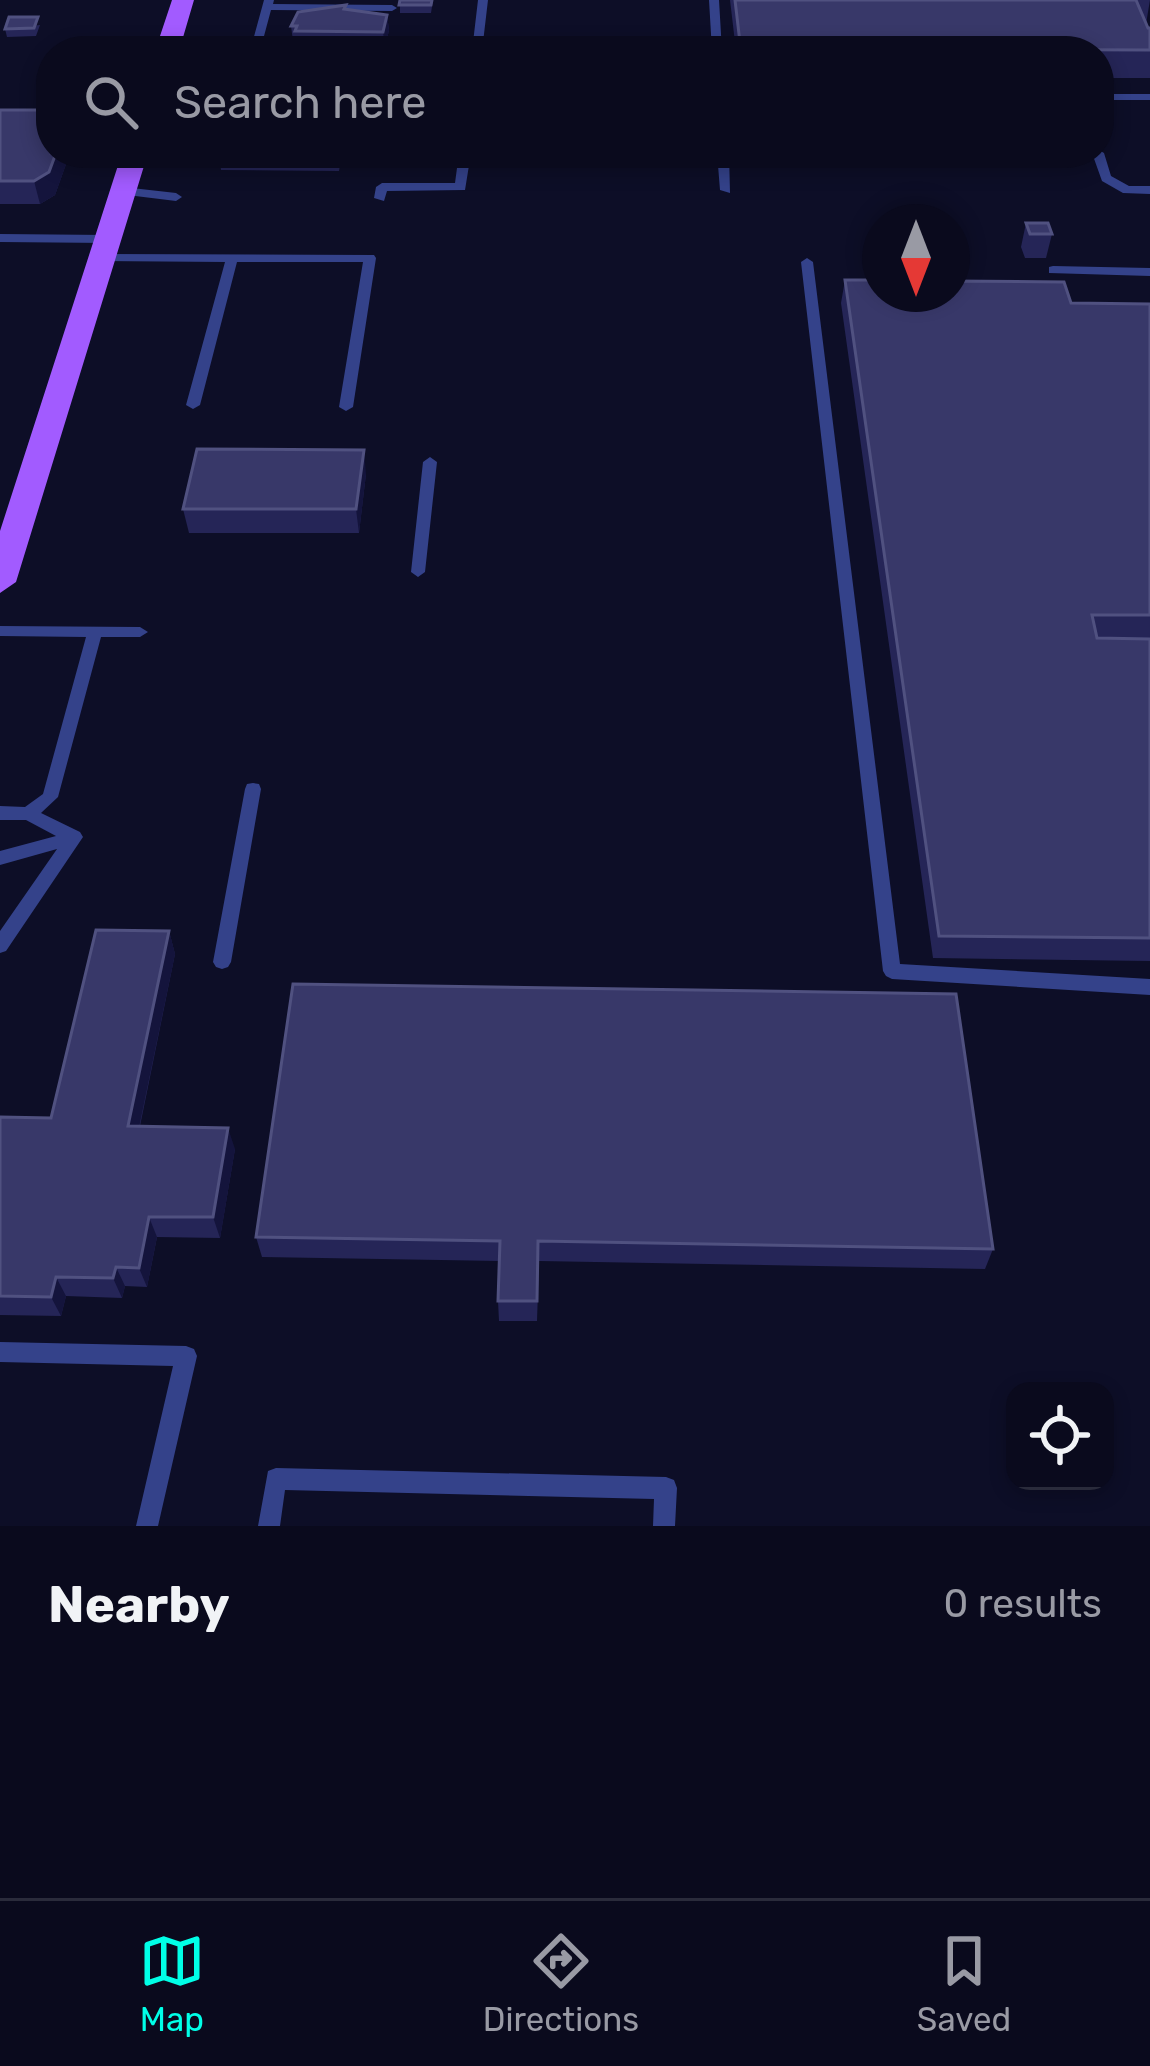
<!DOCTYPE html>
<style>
:root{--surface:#0a0a1d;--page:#18182a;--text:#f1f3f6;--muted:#999aa4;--line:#2a2b3b;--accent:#00ffe7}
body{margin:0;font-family:Rubik,sans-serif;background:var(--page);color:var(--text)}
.controls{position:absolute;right:36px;bottom:36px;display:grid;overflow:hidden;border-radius:24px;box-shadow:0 6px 18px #0003}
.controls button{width:108px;height:108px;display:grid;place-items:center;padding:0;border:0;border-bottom:3px solid var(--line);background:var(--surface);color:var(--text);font:60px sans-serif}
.compass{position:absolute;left:862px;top:204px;width:108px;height:108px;border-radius:50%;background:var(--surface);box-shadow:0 6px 18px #0003;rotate:180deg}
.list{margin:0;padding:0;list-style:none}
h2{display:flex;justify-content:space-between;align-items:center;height:156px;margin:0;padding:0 48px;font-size:51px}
h2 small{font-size:39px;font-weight:400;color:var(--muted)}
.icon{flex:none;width:66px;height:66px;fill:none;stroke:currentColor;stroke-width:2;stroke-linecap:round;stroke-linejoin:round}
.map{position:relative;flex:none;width:1150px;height:1526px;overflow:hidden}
.search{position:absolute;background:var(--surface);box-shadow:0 6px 18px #0003;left:36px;right:36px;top:36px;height:132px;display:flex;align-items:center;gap:30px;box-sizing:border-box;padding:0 42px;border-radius:48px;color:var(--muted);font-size:45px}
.sheet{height:372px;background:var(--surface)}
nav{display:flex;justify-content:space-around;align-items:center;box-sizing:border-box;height:168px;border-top:3px solid var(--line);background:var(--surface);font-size:33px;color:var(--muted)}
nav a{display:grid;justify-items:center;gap:6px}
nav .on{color:var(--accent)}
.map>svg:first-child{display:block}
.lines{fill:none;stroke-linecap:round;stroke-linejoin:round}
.lane{fill:#34428a;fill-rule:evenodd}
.primary{fill:#a25bff;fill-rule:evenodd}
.wall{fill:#252557}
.shaded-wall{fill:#14143c}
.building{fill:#383869;stroke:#505180;stroke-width:3}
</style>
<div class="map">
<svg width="1150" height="1526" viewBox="0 0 1150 1526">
<rect width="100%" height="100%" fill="#0d0e27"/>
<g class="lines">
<path class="lane" d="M264 0H274L273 4 392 5 397 8 392 11 271 10 260 51H250Z
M478 0H488L482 51H472Z
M709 0H719L722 51H712Z
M1099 94H1150V100H1099Z
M1099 150 1104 153 1111 176 1129 186H1150V194L1123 193 1102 181 1092 153H1099Z
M459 153H471L465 190 387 191 384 201 374 198 376 187 382 183H455Z
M717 153H729L730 193 720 190Z
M123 187 176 193 182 197 176 201 119 194V188Z
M0 234 108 235 114 239 108 243 0 242Z
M102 254 374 255 376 258 353 407 346 411 339 407 363 262H237L200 405 193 409 186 405 225 262 98 261V255Z
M807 258 813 262 900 964 1150 979V995L892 979 886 976 883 971 801 262Z
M1053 266 1150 268V276L1049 273V267Z
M430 457 437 462 425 572 418 577 411 572 423 462Z
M0 626 140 627 148 632 140 637H101L58 797 41 813 80 832 83 837 6 951 0 953V931L57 849 0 865V851L56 836 26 820H0V806L25 807 43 794 86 637 0 636Z
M253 783 259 784 261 789 231 962 228 967 222 969 216 967 213 962 245 789 247 784Z
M0 1342 186 1346 194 1349 197 1356 158 1526H136L173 1366 0 1362Z
M276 1468 666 1477 674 1480 677 1488 675 1526H653L654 1499 285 1490 280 1526H258L268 1471Z"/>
<path class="primary" d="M172 0H194L179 51H155Z
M122 153H148L16 582 0 593V531Z"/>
</g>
<path class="wall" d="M400 0H433L431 13H400Z
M730 0H1150L1146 24 1150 50V78H1099V51H736Z
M346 5V9L387 15 389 30 385 48 297 46 296 41H293L291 26Z
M40 25 36 36 7 37 5 29Z
M0 110 51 153H70L55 195 40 204H0Z
M342 153 339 171 221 170 219 154Z
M1026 223 1052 234 1046 258H1025L1021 247Z
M845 280 1071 303 1150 304V961L933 958 841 303Z
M366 474 359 533H189L183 509Z
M169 931 175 954 140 1126 235 1149 220 1238 157 1237 147 1287 125 1286 122 1298 66 1296 61 1316 0 1315V1117L51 1118Z
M256 1237 993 1249 985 1269 539 1261 537 1321H499L498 1301 500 1261 262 1257Z"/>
<path class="shaded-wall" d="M387 15 389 30 385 48 383 32Z
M56 153H70L55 195 40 204 34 181Z
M364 450 366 474 359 533 356 509Z
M169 931 175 954 135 1147 128 1126Z
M228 1128 235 1149 220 1238 213 1217Z
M149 1217 157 1237 147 1287 139 1268Z
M116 1267 125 1286 122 1298 113 1278Z
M56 1277 66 1296 61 1316 51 1297Z"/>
<path class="building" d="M400 0H432L431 5H399Z
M735 0H1136L1148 28H1150V50L796 49 797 51H741Z
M346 5 344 9 387 15 383 32 295 31 297 26H291L298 12Z
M9 17H38L34 28 5 29Z
M0 110H51V153H56L49 172 34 181H0Z
M219 153H338L337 155Z
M1026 223H1048L1052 234H1030Z
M845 280H880V294H952V281L1064 282 1071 303 1150 304V615H1092L1097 638 1150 639V938L939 936Z
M197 449 364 450 356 509H183Z
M96 930 169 931 128 1126 228 1128 213 1217H149L139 1268 116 1267 113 1278 56 1277 51 1297 0 1296V1117L51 1118Z
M293 984 956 994 993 1249 538 1241 537 1301H498L500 1241 256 1237Z"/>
</svg>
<div class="controls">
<button><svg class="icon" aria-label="locate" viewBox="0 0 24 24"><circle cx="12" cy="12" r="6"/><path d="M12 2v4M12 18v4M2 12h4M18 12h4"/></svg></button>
</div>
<svg class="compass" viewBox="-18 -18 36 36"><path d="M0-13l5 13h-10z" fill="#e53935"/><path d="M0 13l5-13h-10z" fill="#999aa4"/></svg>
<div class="search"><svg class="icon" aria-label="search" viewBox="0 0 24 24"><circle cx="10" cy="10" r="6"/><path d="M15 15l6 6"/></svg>Search here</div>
</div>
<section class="sheet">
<h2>Nearby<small>0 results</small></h2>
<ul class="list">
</ul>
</section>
<nav>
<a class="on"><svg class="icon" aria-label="map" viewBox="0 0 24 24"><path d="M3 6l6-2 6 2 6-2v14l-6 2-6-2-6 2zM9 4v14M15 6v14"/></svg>Map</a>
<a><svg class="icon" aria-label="directions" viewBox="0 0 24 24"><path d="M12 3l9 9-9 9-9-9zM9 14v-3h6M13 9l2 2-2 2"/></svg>Directions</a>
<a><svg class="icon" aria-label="saved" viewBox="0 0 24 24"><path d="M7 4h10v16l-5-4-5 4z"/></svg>Saved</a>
</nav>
